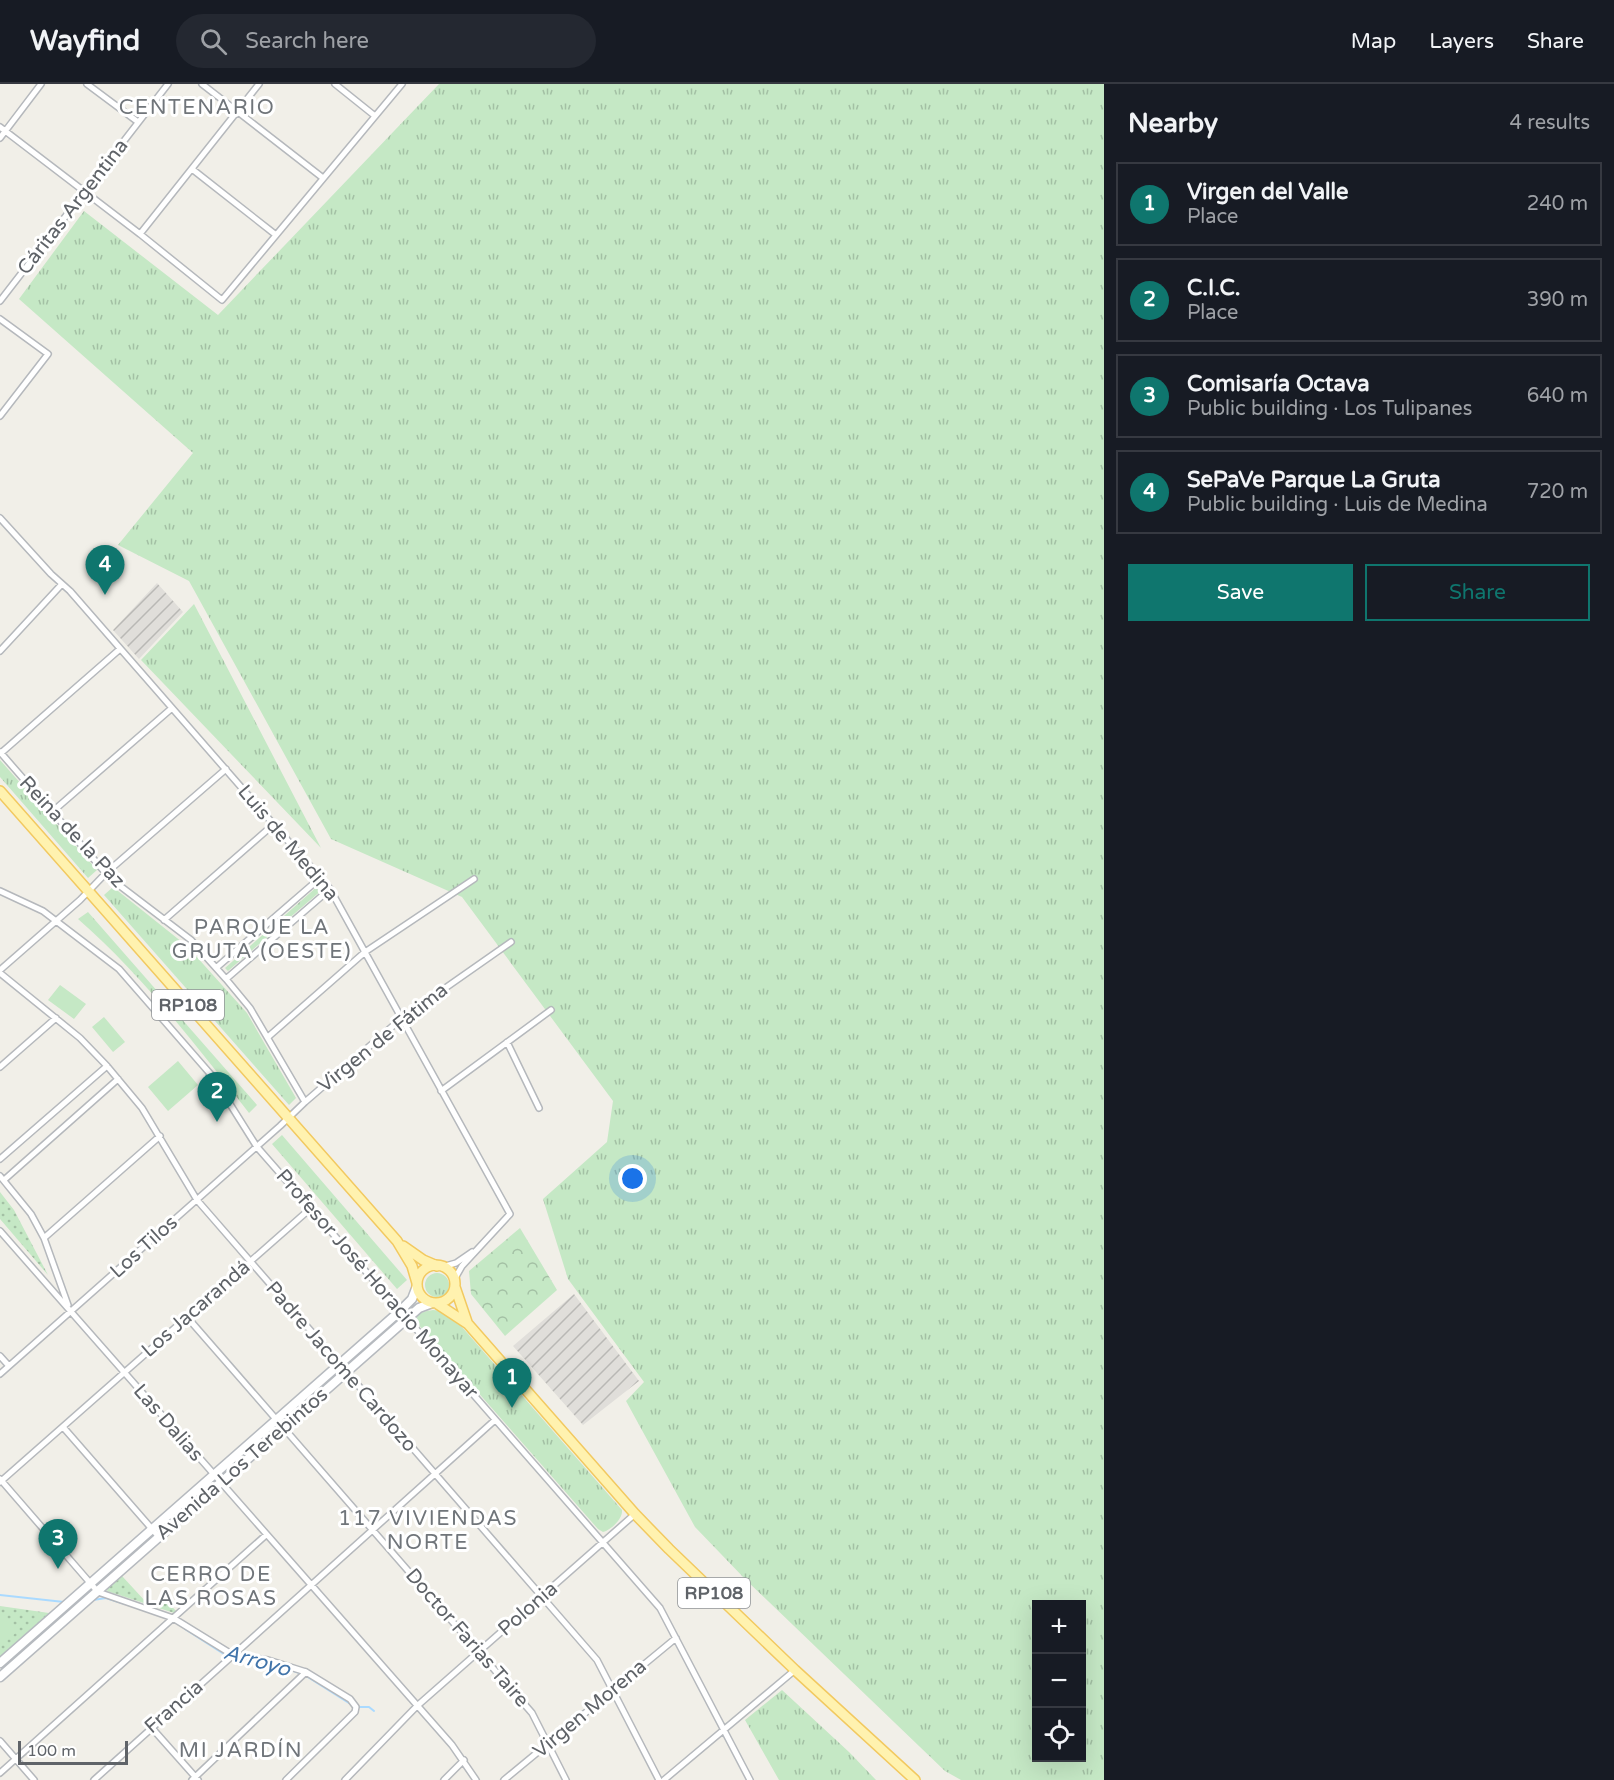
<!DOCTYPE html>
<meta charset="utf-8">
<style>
:root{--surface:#171b24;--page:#242831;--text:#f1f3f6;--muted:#9ea1a6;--line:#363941;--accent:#0f766e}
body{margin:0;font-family:"Varela Round",sans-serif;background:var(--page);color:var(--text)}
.controls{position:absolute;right:18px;bottom:18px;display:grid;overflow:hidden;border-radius:0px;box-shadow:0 6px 24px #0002}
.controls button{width:54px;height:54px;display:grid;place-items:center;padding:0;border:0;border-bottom:2px solid var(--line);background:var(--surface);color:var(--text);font:30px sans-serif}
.scale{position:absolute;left:18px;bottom:15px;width:110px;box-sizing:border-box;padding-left:6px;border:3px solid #5f6368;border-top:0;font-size:16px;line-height:21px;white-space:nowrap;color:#5f6368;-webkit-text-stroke:4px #fff;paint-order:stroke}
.you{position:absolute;left:633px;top:1095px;width:21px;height:21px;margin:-15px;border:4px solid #fff;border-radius:50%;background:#1a73e8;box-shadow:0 0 0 9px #1a73e833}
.badge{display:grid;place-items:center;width:39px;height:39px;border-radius:50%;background:var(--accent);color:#fff;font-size:20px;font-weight:700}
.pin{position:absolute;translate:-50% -50px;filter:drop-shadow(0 2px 3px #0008)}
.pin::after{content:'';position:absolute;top:32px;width:21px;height:18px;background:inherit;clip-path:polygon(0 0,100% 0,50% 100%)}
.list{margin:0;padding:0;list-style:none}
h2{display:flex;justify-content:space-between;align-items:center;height:78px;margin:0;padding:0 24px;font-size:26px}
h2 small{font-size:20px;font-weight:400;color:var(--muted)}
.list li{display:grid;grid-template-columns:39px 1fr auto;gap:18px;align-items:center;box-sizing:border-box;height:84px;margin:0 12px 12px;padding:0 12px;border:2px solid var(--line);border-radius:0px}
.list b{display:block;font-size:22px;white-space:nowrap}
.list p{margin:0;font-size:20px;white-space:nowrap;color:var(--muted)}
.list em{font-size:20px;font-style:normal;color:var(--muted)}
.actions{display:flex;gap:12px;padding:18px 24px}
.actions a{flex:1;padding:14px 0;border:2px solid var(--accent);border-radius:0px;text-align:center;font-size:21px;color:var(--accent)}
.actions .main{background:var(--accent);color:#fff}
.icon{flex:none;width:33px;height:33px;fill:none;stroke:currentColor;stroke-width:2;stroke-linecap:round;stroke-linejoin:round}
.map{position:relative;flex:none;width:1104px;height:1696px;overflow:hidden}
header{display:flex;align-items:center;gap:36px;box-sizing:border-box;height:84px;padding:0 30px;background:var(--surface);border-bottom:2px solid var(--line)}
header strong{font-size:28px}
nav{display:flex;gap:33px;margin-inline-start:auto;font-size:21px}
.search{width:420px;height:54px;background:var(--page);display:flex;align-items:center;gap:15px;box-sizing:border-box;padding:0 21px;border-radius:33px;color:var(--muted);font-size:22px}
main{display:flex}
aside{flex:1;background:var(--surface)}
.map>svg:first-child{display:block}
.industrial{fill:url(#industrial-furrows)}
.grass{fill:url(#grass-tufts);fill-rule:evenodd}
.forest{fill:url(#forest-crowns)}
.park{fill:url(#park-dots)}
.garden{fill:#c5e8c5}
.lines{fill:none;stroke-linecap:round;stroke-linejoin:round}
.stream{stroke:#aadaff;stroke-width:2}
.street-casing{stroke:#b5b8bc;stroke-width:8}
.secondary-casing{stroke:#b6babf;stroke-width:11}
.primary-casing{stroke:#f2c960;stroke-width:12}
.street{stroke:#fff;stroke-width:5}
.secondary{stroke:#fff;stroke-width:8}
.primary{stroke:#fff2af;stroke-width:9}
.labels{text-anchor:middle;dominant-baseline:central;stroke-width:6;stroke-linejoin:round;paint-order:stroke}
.shield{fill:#fff;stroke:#8f9295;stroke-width:1.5}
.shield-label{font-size:18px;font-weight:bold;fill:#5f6368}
.street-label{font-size:20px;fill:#5f6368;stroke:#fff}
.neighbourhood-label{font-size:21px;letter-spacing:1.5px;fill:#70757a;stroke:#fff}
.water-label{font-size:21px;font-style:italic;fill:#4174aa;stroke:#fff}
</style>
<header>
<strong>Wayfind</strong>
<div class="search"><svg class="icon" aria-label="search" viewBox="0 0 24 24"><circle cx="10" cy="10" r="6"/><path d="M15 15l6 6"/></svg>Search here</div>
<nav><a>Map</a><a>Layers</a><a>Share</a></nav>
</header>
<main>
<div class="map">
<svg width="1104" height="1696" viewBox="0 0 1104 1696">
<defs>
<pattern id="industrial-furrows" width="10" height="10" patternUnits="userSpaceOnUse" patternTransform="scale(1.5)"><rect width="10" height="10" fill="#e0deda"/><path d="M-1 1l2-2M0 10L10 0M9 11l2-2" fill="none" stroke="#b9b8b5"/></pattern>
<pattern id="grass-tufts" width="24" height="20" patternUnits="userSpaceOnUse" patternTransform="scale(1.5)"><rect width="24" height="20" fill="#c5e8c5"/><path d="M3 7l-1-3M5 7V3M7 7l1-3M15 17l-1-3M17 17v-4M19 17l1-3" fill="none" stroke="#a3c0a4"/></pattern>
<pattern id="forest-crowns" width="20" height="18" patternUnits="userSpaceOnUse" patternTransform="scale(1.5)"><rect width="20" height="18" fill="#c5e8c5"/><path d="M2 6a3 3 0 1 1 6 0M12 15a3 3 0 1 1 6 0" fill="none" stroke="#a3c0a4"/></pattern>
<pattern id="park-dots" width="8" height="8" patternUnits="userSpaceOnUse" patternTransform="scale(1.5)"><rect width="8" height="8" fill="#c5e8c5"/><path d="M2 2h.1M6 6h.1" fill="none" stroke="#a3c0a4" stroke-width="1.8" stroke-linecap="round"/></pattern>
</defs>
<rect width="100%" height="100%" fill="#f1efe8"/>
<path class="industrial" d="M157 499 183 528 139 575 113 546Z
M574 1210 639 1297 583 1341 513 1262Z"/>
<path class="grass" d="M439 0H1104V1696H961L945 1687 746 1496 695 1443 626 1317 644 1298 568 1195 543 1115 607 1058 613 1017 462 813 331 755 189 497 118 461 193 369 19 215 84 127 218 231ZM1036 1520H1082V1674H1036Z
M194 520 321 764 141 576Z
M0 676 97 786 88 794 0 693Z
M319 801 323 805 228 887 225 884Z
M113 803 187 862 247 929 296 1014 289 1021 104 811Z
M88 828 257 1021 249 1029C196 961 143 892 78 835Z
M282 1051 407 1196 397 1205 272 1060Z
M425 1201a12 12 0 1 1 24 0a12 12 0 1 1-24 0Z
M433 1226 442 1227 455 1235 622 1426C623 1435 611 1446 603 1448L598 1445 417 1239 416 1235C419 1228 426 1227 433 1226Z
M782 1606 849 1668 876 1696H779L745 1636Z"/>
<path class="forest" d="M520 1144 557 1206 505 1252 471 1210 469 1187Z"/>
<path class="park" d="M0 1108 14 1126 48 1191 0 1135Z
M122 1492 146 1518 159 1517 163 1513 176 1527 174 1529 107 1507 108 1504Z
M0 1522 49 1529 0 1573Z"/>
<path class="garden" d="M60 901 86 920 74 935 48 916Z
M104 933 125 958 113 968 92 943Z
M178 977 198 1001 168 1027 148 1003Z
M4 1531 18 1547 5 1558 0 1553V1534Z"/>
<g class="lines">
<path class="stream" d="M0 1511 64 1518
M93 1516 106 1514 125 1520
M185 1545 230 1574 268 1579 303 1590 352 1621
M357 1623H369L374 1627"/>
<g class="street-casing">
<path id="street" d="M87 0 138 38
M202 0 323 94
M335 0 375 32
M0 43 140 150 222 216 402 0
M0 54 41 0
M192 85 276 151
M140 150 259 0
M0 217 168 0
M0 235 48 270 0 332
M0 434 51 490 70 507 330 805 510 1130 462 1182 454 1196
M0 567 62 500
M0 668 111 795 191 856 226 895 250 924 305 1018
M1 669 120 565
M52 728 172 624
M0 807 43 827 119 885 213 993 257 1063 660 1524 750 1696
M164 836 274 740
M216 884 320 794
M0 886 80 816 106 789 226 685
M0 889 80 954 107 982 142 1024 197 1116 597 1576 659 1696
M226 895 330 805
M268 953 365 868 474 795
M507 958 539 1024
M0 983 56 934
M441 1007 551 926
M0 1075 107 982
M0 1092 31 1130 44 1154 68 1221
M4 1096 118 995
M0 1147 452 1661 476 1696
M44 1154 160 1052
M442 1183 456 1179 472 1168
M187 1233 532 1629 566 1696
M0 1272 9 1282
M0 1290 280 1042 305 1018 401 935 511 858
M63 1343 159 1453
M0 1395 98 1508 173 1534 233 1571 268 1576 306 1588 350 1615 356 1623 355 1628 286 1696
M0 1398 311 1124
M151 1643 198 1696
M0 1657 34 1696
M0 1689 266 1451
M94 1696 495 1336
M192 1696 306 1588
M345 1696 417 1622 635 1430
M444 1696 464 1676
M504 1696 676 1554
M664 1696 795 1586"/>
</g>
<g class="secondary-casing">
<path id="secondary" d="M0 1579 400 1227 412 1215 417 1202
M0 1593 419 1224 432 1219"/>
</g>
<g class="primary-casing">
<path id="primary" d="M0 707 397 1157 412 1182 417 1199
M403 1162 423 1176 437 1182
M417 1200a19 19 0 1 1 38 0a19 19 0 1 1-38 0Z
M455 1203 467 1238
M436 1219 468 1240 635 1430 669 1465 795 1586 915 1696"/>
</g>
<use href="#street" class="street"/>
<use href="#secondary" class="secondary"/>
<use href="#primary" class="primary"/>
</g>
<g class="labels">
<g class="shield">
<rect x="152" y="906" width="72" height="30" rx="4.5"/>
<rect x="678" y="1494" width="72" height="30" rx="4.5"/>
</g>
<g class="shield-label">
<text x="188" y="921">RP108</text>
<text x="714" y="1509">RP108</text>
</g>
<g class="street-label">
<text transform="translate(73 123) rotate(-52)">Cáritas Argentina</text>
<text transform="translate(72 748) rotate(47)">Reina de la Paz</text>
<text transform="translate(288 759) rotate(50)">Luis de Medina</text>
<text transform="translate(383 954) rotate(-39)">Virgen de Fátima</text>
<text transform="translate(144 1163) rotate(-42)">Los Tilos</text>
<text transform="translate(377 1200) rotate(49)">Profesor José Horacio Monayar</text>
<text transform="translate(196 1225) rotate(-41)">Los Jacarandá</text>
<text transform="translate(341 1283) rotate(49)">Padre Jacome Cardozo</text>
<text transform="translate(168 1339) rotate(49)">Las Dalias</text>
<text transform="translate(242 1380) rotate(-41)">Avenida Los Terebintos</text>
<text transform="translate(528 1525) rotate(-41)">Polonia</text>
<text transform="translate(467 1554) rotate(49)">Doctor Farias Taire</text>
<text transform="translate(174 1623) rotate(-41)">Francia</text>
<text transform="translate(590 1625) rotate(-40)">Virgen Morena</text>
</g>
<g class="neighbourhood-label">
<text x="197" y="23">CENTENARIO</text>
<text x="262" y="843">PARQUE LA<tspan x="262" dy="24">GRUTA (OESTE)</tspan></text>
<text x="428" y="1434">117 VIVIENDAS<tspan x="428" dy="24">NORTE</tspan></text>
<text x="211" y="1490">CERRO DE<tspan x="211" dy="24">LAS ROSAS</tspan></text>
<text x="241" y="1666">MI JARDÍN</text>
</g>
<g class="water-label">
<text transform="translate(257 1577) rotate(16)">Arroyo</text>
</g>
</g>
</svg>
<div class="controls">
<button>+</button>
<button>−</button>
<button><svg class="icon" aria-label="locate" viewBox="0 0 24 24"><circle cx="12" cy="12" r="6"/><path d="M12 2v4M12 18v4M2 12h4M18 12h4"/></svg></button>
</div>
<div class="scale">100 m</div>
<div class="you"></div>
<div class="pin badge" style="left:512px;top:1324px">1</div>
<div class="pin badge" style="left:217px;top:1038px">2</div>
<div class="pin badge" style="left:58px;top:1485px">3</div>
<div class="pin badge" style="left:105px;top:511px">4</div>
</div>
<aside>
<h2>Nearby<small>4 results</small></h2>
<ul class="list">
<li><span class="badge">1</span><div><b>Virgen del Valle</b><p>Place</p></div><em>240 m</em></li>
<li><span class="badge">2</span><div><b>C.I.C.</b><p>Place</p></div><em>390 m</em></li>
<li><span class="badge">3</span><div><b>Comisaría Octava</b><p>Public building · Los Tulipanes</p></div><em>640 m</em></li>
<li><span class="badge">4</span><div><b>SePaVe Parque La Gruta</b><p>Public building · Luis de Medina</p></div><em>720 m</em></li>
</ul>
<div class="actions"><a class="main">Save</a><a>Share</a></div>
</aside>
</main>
